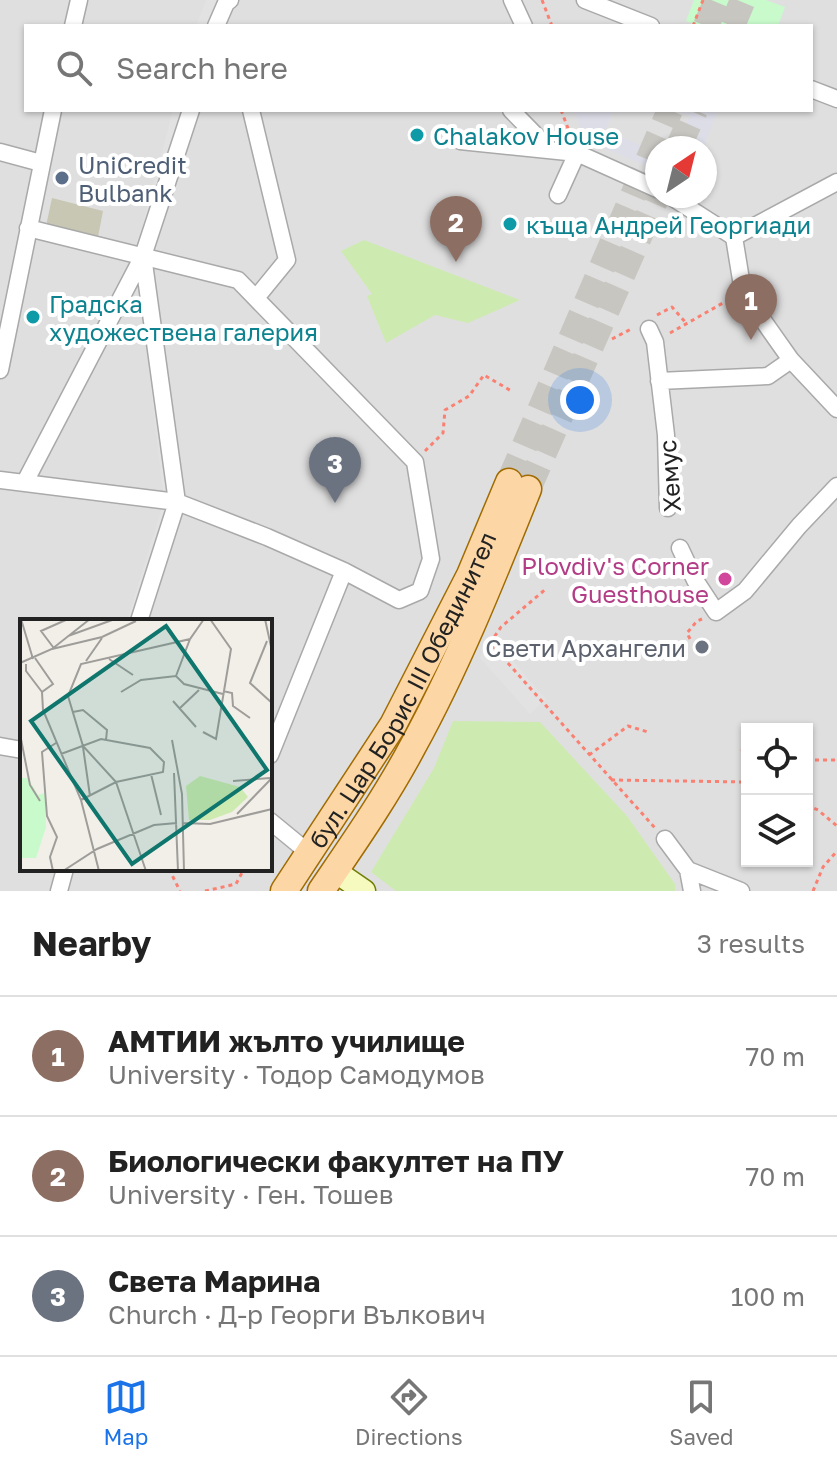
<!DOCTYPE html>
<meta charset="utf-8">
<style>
:root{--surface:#fff;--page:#f2f2f2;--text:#222;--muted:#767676;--line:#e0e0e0;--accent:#1a73e8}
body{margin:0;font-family:"Golos Text",sans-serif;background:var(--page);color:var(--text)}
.controls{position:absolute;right:24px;bottom:24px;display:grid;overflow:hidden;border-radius:0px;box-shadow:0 2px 6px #0004}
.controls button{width:72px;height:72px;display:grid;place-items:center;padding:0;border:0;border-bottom:2px solid var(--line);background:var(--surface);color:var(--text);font:40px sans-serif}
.compass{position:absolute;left:645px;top:136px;width:72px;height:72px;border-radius:50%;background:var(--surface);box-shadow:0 2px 6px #0004;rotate:35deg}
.you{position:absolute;left:580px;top:400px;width:28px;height:28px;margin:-20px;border:6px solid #fff;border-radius:50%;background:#1a73e8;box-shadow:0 0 0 12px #1a73e833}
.badge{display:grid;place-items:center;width:52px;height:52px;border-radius:50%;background:var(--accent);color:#fff;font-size:26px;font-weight:700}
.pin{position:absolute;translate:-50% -66px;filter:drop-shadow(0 2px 4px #0008)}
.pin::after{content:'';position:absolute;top:42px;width:28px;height:24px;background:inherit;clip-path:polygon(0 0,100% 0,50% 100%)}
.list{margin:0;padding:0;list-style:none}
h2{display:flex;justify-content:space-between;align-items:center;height:104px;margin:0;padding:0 32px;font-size:34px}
h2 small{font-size:26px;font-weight:400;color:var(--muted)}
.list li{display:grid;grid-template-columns:52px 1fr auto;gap:24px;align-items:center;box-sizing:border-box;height:120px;padding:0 32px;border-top:2px solid var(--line)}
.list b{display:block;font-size:30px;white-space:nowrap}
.list p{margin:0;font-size:26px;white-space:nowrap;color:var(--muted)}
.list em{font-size:26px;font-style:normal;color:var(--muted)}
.icon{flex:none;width:44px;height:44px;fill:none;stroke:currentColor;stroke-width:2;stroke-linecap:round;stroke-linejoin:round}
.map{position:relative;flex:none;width:837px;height:891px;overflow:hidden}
.search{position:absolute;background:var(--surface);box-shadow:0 2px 6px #0004;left:24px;right:24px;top:24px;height:88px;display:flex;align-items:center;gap:20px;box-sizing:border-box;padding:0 28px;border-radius:0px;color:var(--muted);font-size:30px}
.sheet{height:464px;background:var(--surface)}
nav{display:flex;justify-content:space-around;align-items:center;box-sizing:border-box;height:112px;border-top:2px solid var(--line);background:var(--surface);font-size:22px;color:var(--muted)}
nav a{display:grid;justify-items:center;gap:4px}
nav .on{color:var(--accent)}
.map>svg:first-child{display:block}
.residential{fill:#e0dfdf;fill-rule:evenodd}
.construction{fill:#c7c7b4}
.grass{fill:#cdebb0}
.park{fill:#c8facc}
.parking{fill:#e2e2e2}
.plaza{fill:#dddde8}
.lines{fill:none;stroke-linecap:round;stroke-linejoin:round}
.primary-tunnel{stroke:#c8c6c1;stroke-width:26;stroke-dasharray:26 13;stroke-linecap:butt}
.street-casing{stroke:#a9a9a9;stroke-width:19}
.secondary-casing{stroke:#707d05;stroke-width:25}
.primary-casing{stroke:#a06b00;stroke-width:29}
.path{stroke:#fa8072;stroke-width:3;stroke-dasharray:4 4;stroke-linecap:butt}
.street{stroke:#fff;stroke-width:16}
.secondary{stroke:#f7fabf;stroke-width:22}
.primary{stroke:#fcd6a4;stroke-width:26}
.culture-dot{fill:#0f9aa8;stroke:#fff;stroke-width:3}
.service-dot{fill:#5c6f8a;stroke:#fff;stroke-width:3}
.hotel-dot{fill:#d1479c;stroke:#fff;stroke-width:3}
.worship-dot{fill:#6b7280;stroke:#fff;stroke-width:3}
.labels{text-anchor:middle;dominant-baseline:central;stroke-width:8;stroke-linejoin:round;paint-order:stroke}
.culture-label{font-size:24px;fill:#0d838f;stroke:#fff;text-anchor:start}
.service-label{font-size:24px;fill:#4e5e75;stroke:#fff;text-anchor:start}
.street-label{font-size:24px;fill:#222;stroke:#fff}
.hotel-label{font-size:24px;fill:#b23c85;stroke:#fff;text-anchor:end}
.worship-label{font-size:24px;fill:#5b616d;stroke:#fff;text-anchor:end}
.inset-road{fill:none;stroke:#9f9d99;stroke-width:2}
.view{fill:#0f766e;fill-opacity:0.15;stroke:#0f766e;stroke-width:4}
.inset-edge{fill:none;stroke:#222;stroke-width:4}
</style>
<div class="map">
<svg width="837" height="891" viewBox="0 0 837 891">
<rect width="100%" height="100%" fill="#f2efe9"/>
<path class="residential" d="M0 0H837V891H0ZM26 26H811V110H26ZM657 148H705V196H657ZM22 621H270V869H22ZM747 729H807V861H747Z"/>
<path class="construction" d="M52 198 103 211 98 237 46 226Z"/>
<path class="grass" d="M364 240 520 300 468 323 435 315 386 343 367 296 372 294 341 251Z
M453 721 540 722 627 816 675 884V891H396L371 872 434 768Z"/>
<path class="park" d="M694 0H766L785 7 778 26H698L686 21Z"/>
<path class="parking" d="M206 0H223L212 26H196Z
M173 110H188L149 252 136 249Z
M153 300 173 492 163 493 141 302Z
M162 507 170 509 136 621H127Z
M490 635 546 699 530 714 480 658Z"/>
<path class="plaza" d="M573 110H613L605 131 657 151V170L587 141Z
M675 110H718L703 148H678L690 116Z"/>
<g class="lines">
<path class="primary-tunnel" d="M706 26 717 0
M732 26 743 0
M678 148 695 110
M509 482 670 110
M528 489 657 196"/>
<g class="street-casing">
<path id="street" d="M512 0 524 26
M585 0 651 26
M73 26 79 0
M216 26 226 3 230 0
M811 89 837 99
M251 110 287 260 256 298
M511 110 549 149
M460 141 577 153 657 189
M0 152 41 163
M558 195 577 153
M670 196 734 237 743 292 791 360 837 409
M734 237 837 182
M649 329 655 342 666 435 668 508
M0 370 53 110
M659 381 768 376 791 360
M0 480 177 502 267 537 344 571 399 600 420 591 431 559 415 462 238 280 28 228
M25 482 143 256
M680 548 695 580 716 612 745 591 799 526 837 486
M139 621 177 502 143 256 191 110
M0 746 22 750
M270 755 344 571
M270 821 309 853
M665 839 688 870 741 891
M688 870 692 891
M59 891 65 869"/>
</g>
<g class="secondary-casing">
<path id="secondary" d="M335 871 364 891"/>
</g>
<g class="primary-casing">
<g id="primary">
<path id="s1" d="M284 891 393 725 470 575 509 482"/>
<path d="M321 891C353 844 386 797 413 746 458 664 493 576 528 489"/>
</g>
</g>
<path class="path" d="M542 0 552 26
M693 26 703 0
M561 110 571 136
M657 315 672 307 686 323
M670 333 730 299
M612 339 633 328
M425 451 443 433 445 410 469 396 484 375 513 392
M690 639 687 633 697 621 702 619
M485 642 490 643 655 828
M490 643 501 627 547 588
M741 749 747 751
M589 755 628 726 648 732
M807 760H837
M611 780 747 782
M807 805 818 810 837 826
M169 869 180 891
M205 891 236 884 244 869
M813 891 823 867 837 851"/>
<use href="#street" class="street"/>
<use href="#secondary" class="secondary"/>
<use href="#primary" class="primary"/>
</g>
<g class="culture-dot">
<circle cx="417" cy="135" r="8"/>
<circle cx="510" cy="224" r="8"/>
<circle cx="33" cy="317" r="8"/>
</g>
<circle class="service-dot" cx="62" cy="178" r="8"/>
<circle class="hotel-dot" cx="725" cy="579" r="8"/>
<circle class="worship-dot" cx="702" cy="647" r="8"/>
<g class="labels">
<g class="culture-label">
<text x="433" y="135">Chalakov House</text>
<text x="526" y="224">къща Андрей Георгиади</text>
<text x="49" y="303">Градска<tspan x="49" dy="28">художествена галерия</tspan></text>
</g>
<g class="service-label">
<text x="78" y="164">UniCredit<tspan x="78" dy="28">Bulbank</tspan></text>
</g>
<g class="street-label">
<text transform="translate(669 476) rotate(-94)">Хемус</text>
<text stroke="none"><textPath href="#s1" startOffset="234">бул. Цар Борис III Обединител</textPath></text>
</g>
<g class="hotel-label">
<text x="709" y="565">Plovdiv's Corner<tspan x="709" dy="28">Guesthouse</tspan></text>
</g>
<g class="worship-label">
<text x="686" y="647">Свети Архангели</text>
</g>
</g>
<g transform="translate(20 619)">
<rect width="252" height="252" fill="#f2efe9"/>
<path d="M180 157 220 168 228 178 212 193 190 201H169L166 167Z" fill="#cdebb0"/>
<path d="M0 159H8L18 176 25 174 26 208 16 239H0Z" fill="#c8facc"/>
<path class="inset-road" d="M1 0 13 40M245 0 252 32M48 17 95 0M247 22 230 64 252 84M33 28 21 12 48 0M32 30 82 18 116 2M15 39 33 65 22 73 23 91 61 181 79 252M89 40 113 56M66 42 82 19M0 44 32 30 70 0M6 45V52L22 73M156 57 170 20M203 72 212 74 213 87 230 99M101 73 121 61 156 57 164 65 203 75M153 82 176 108M160 89 179 71M53 93 63 91 87 111 86 121M183 113 196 120 211 30 190 0M0 115 10 166 20 182M152 121 162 175 164 252M63 128 70 177M41 135 81 120 130 129 144 143 143 153 96 163 61 181M154 154 158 252M131 155 141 196M213 162 250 159M217 195 252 159M163 204 190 205 252 190M33 252 30 238 37 218 27 197 22 133 36 124M43 252 77 230 134 206 157 204M126 252 96 163 63 127 48 77 61 45 170 20 184 0"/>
<path class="view" d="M146 7 247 151 112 245 11 102Z"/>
<rect width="252" height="252" class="inset-edge"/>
</g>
</svg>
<div class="controls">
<button><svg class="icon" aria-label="locate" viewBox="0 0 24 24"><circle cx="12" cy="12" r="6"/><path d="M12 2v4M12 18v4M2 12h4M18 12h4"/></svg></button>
<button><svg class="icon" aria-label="layers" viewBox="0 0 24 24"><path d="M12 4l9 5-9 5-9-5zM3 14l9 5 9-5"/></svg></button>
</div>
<svg class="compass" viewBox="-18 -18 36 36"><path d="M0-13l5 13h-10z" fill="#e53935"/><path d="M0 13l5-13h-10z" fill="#767676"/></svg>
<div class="you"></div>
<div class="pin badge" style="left:751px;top:340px;background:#8d6e63">1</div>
<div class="pin badge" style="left:456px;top:262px;background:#8d6e63">2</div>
<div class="pin badge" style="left:335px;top:503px;background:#6b7280">3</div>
<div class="search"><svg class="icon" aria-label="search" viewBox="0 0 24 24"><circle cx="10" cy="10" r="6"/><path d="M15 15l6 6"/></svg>Search here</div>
</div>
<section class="sheet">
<h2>Nearby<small>3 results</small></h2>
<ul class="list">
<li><span class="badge" style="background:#8d6e63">1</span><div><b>АМТИИ жълто училище</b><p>University · Тодор Самодумов</p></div><em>70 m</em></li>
<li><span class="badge" style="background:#8d6e63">2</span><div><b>Биологически факултет на ПУ</b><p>University · Ген. Тошев</p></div><em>70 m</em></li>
<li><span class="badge" style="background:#6b7280">3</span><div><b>Света Марина</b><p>Church · Д-р Георги Вълкович</p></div><em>100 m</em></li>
</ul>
</section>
<nav>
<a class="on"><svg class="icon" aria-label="map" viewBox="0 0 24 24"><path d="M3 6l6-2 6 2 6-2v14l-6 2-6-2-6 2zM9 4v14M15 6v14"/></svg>Map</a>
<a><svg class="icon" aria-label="directions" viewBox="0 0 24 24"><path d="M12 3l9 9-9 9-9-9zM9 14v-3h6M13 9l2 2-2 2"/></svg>Directions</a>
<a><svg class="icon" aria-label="saved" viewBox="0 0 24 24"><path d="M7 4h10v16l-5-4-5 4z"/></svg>Saved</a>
</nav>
